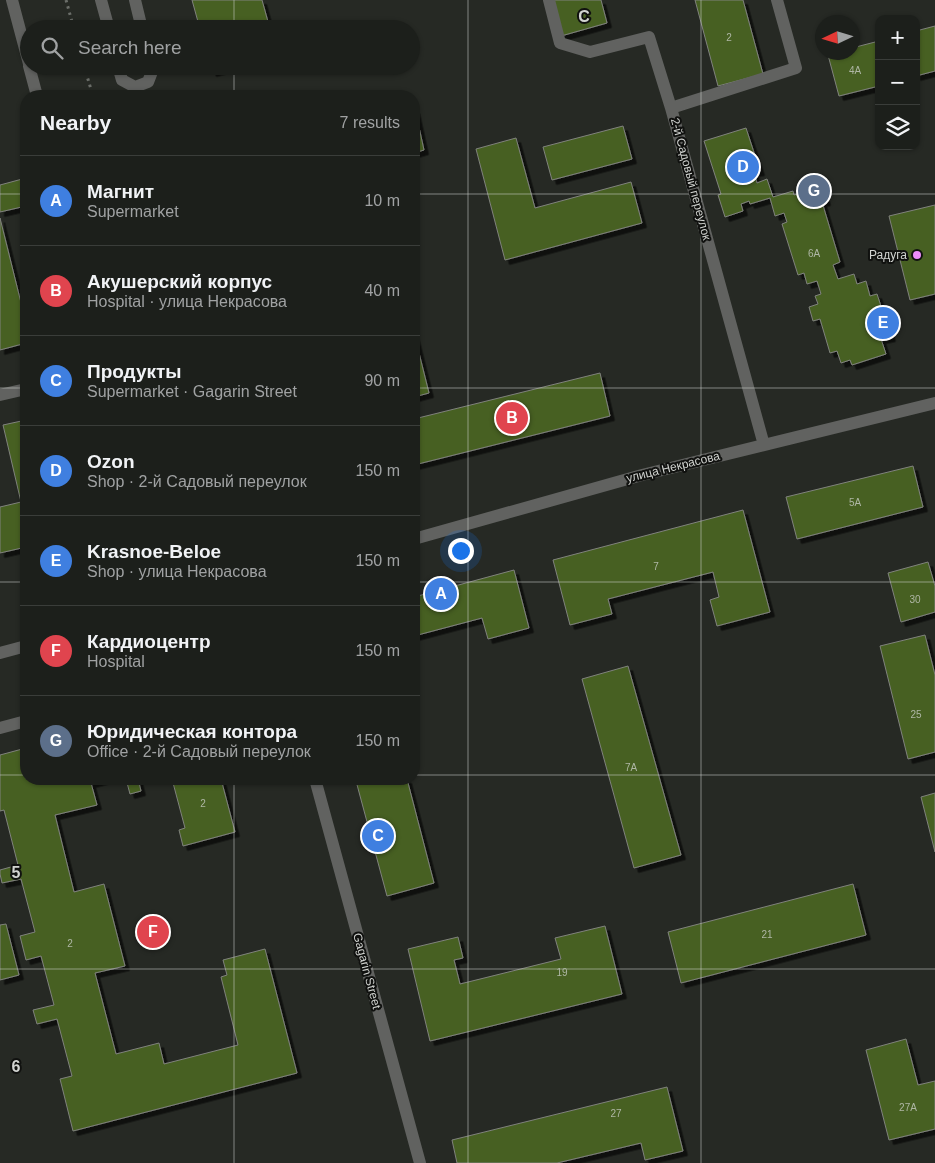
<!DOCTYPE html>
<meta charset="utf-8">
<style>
:root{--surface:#1c1f1b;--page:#252724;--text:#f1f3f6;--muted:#a0a2a3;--line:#3a3d3a;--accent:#0b8043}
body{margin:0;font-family:Helvetica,sans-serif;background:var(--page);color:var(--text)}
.controls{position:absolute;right:15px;top:15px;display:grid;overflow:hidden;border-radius:10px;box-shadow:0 1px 4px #0004}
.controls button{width:45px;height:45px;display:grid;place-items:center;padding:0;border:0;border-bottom:1px solid var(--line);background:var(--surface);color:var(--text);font:25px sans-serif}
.compass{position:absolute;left:815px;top:15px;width:45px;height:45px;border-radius:50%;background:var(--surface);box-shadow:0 1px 4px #0004;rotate:266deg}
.you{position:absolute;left:460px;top:550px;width:18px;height:18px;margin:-12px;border:4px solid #fff;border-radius:50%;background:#1a73e8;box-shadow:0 0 0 8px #1a73e833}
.badge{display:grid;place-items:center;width:32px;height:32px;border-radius:50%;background:var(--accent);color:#fff;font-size:16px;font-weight:700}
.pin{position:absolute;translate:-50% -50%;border:2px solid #fff;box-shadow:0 1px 5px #0006}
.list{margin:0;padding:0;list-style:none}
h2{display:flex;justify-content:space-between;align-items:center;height:65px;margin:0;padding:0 20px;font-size:21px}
h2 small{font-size:16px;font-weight:400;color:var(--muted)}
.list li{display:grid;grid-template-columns:32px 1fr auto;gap:15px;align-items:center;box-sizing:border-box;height:90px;padding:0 20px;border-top:1px solid var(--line)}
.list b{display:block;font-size:19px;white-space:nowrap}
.list p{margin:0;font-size:16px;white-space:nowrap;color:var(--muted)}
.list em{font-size:16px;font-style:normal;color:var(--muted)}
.icon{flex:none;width:28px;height:28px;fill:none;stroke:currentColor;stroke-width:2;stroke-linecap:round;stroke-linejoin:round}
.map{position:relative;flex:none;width:935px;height:1163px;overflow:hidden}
.search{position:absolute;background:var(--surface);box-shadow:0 1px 4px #0004;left:20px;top:20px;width:400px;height:55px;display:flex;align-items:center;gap:12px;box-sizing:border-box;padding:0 18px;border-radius:28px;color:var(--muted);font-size:19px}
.panel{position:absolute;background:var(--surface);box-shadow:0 1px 4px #0004;left:20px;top:90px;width:400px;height:695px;border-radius:20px}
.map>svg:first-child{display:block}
.building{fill:#466122;stroke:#80827d;filter:url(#shadow)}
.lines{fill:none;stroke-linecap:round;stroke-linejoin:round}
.path{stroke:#6b6e69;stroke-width:3;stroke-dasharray:2.5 4;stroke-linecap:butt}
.minor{stroke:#616260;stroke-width:12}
.grid{fill:none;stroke:#d2d4d1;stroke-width:1;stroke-opacity:0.55}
.poi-dot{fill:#ed8cfa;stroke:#10110f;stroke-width:2}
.labels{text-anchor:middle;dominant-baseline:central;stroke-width:4;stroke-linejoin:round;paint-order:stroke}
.number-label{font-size:10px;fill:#afb7a5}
.street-label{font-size:12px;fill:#d2d4d1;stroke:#10110f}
.poi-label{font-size:12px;fill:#d2d4d1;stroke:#10110f;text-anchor:end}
.grid-label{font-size:16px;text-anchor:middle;font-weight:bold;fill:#d2d4d1;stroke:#10110f;stroke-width:4;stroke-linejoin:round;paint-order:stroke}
</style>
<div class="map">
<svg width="935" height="1163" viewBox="0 0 935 1163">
<defs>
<filter id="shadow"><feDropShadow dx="4.5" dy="4.5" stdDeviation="0" flood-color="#0009"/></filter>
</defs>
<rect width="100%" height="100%" fill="#262924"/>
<path class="building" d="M192 0H262L270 29H200Z
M552 0H601L607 23 561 36Z
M695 0H743L763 74 718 86Z
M935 26V71L916 76V31Z
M879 41V86L839 96 828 55 836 52H852V48Z
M210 66H235L212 72Z
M415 109 424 150 414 153V110Z
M623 126 632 159 552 180 543 147Z
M746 128 760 171 754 172 757 183 767 179 773 197 793 191 794 195 802 192 799 185 819 179 826 201 822 202 840 262 833 265 838 279 854 274 857 284 866 281 870 296 877 294 891 337 881 339 886 354 852 365 850 360 841 363 837 351 830 353 820 319 813 321 809 307 818 304 815 296 821 294 817 281 807 284 804 273 798 275 782 224 787 222 784 213 775 216 770 198 750 204 749 201 741 204 743 211 725 217 718 195 721 194 704 141Z
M516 138 535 208 631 182 642 223 505 260 476 149Z
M26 178V206L0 212V185Z
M935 205V294L910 300 889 216Z
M0 218 26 323V343L0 350Z
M414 333 429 393 414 397Z
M600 373 610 416 414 465V419Z
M26 420V547L0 553V507L21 502 3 425Z
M913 466 923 507 797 539 786 497Z
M743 510 770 612 717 626 710 600 719 597 713 572 608 599 612 614 570 625 553 560Z
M928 562 935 586V612L901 622 888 573Z
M514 570 529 628 488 639 482 618 414 636V597Z
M925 635 935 675V752L908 759 880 646Z
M628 666 681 855 634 868 582 679Z
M26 748V779H106L91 783 97 805 55 815 74 892 104 884 125 966 95 973 116 1054 159 1043 164 1064 238 1045 221 977 227 975 223 960 265 949 297 1073 73 1131 60 1079 72 1076 57 1019 37 1024 33 1010 54 1005 41 956 26 960 20 936 35 932 21 879 2 883 0 874V870L18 865 4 810 0 811V755Z
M126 779H138L141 791 130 794Z
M172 779H221L235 832 183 846 179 830 185 828Z
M366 779H407L434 883 387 896 356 781Z
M935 793V852L921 797Z
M853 884 866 935 681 983 668 932Z
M6 924 19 975 0 980V925Z
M605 926 622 994 430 1041 408 949 458 937 463 958 454 960 460 984 561 959 555 938Z
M906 1039 918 1085 935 1081V1129L889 1140 866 1050Z
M667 1087 683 1151 645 1160 641 1143 557 1163H457L452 1140Z"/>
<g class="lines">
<path class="path" d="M66 0 74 29
M84 66 93 96"/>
<path class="minor" d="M12 0 29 64
M101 0 109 29
M135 0 142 29
M549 0 560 43 590 52 649 37 671 108
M29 66 37 96
M118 66 122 80 135 87 148 82 153 69 152 66
M0 395 26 389
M764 445 671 108 796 68 777 0
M414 539 642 475 935 403
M0 653 26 646
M0 728 26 721
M315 779 420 1163"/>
</g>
<path class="grid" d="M234 0V29M468 0V1163M701 0V1163M234 66V96M0 194H26M414 194H935M0 388H26M414 388H935M0 582H26M414 582H935M0 775H26M414 775H935M234 779V1163M0 969H935"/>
<circle class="poi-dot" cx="917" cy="255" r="5"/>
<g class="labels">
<g class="number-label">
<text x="729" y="37">2</text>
<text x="855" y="70">4А</text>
<text x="814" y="253">6А</text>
<text x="855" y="502">5А</text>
<text x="656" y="566">7</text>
<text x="915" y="599">30</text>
<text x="916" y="714">25</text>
<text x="631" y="767">7А</text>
<text x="203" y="803">2</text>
<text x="767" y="934">21</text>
<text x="70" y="943">2</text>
<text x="562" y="972">19</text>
<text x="908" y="1107">27А</text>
<text x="616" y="1113">27</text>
</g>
<g class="street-label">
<text transform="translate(691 179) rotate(75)">2-й Садовый переулок</text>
<text transform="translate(673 467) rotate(-14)">улица Некрасова</text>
<text transform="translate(367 971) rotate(75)">Gagarin Street</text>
</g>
<g class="poi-label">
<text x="907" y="255">Радуга</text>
</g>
</g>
<g class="grid-label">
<text x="584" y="22">C</text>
<text x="16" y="878">5</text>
<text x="16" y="1072">6</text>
</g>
</svg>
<div class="controls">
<button>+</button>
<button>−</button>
<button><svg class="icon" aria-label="layers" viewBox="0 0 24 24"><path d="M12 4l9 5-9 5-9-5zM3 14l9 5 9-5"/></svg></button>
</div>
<svg class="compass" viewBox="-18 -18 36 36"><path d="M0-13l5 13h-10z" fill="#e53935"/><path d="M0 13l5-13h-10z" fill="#a0a2a3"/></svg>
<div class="you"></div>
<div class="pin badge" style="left:441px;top:594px;background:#3f7fe0">A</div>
<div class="pin badge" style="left:512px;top:418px;background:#e0444e">B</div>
<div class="pin badge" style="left:378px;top:836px;background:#3f7fe0">C</div>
<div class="pin badge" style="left:743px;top:167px;background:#3f7fe0">D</div>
<div class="pin badge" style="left:883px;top:323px;background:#3f7fe0">E</div>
<div class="pin badge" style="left:153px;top:932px;background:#e0444e">F</div>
<div class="pin badge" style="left:814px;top:191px;background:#5c6f8a">G</div>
<div class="search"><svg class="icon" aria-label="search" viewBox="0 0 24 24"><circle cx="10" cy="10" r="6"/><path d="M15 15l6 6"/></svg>Search here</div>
<section class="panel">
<h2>Nearby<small>7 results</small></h2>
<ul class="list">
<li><span class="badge" style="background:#3f7fe0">A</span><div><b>Магнит</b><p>Supermarket</p></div><em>10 m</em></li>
<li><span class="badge" style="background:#e0444e">B</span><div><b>Акушерский корпус</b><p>Hospital · улица Некрасова</p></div><em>40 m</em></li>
<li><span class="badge" style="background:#3f7fe0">C</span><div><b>Продукты</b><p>Supermarket · Gagarin Street</p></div><em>90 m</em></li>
<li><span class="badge" style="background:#3f7fe0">D</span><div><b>Ozon</b><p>Shop · 2-й Садовый переулок</p></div><em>150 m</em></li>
<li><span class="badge" style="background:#3f7fe0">E</span><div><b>Krasnoe-Beloe</b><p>Shop · улица Некрасова</p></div><em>150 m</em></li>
<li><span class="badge" style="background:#e0444e">F</span><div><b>Кардиоцентр</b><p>Hospital</p></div><em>150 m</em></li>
<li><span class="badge" style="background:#5c6f8a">G</span><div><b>Юридическая контора</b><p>Office · 2-й Садовый переулок</p></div><em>150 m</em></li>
</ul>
</section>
</div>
